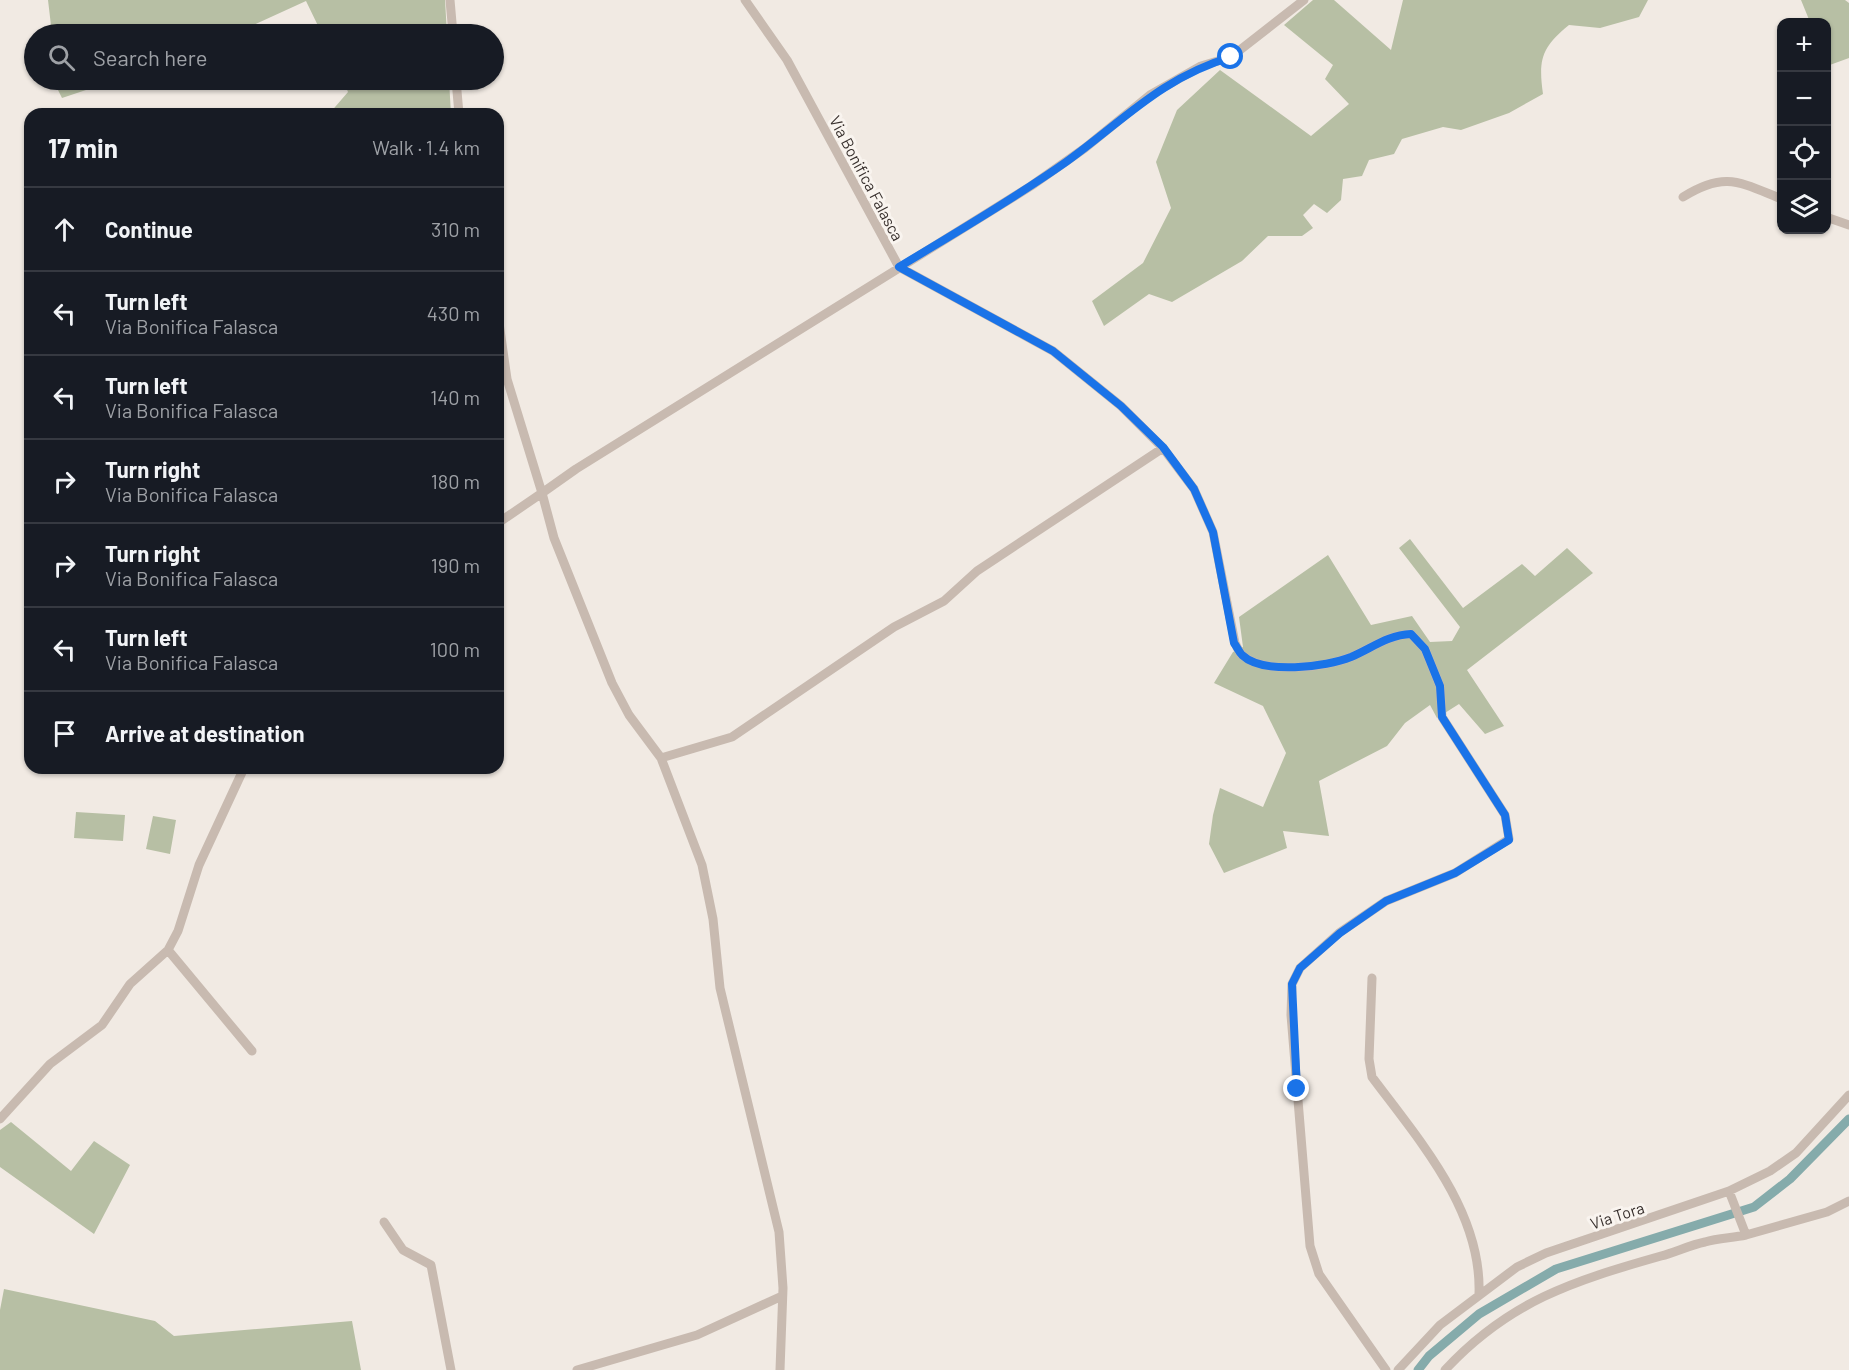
<!DOCTYPE html>
<meta charset="utf-8">
<style>
:root{--surface:#171b24;--page:#242831;--text:#f1f3f6;--muted:#9ea1a6;--line:#363941}
body{margin:0;font-family:Barlow,sans-serif;background:var(--page);color:var(--text)}
.controls{position:absolute;right:18px;top:18px;display:grid;overflow:hidden;border-radius:12px;box-shadow:0 2px 4px #0004}
.controls button{width:54px;height:54px;display:grid;place-items:center;padding:0;border:0;border-bottom:2px solid var(--line);background:var(--surface);color:var(--text);font:30px sans-serif}
.stop{position:absolute;width:18px;height:18px;margin:-14px;border:4px solid #1a73e8;border-radius:50%;background:#fff}
.stop.end{background:#1a73e8;border-color:#fff;box-shadow:0 2px 6px #0008}
.list{margin:0;padding:0;list-style:none}
h2{display:flex;justify-content:space-between;align-items:center;height:78px;margin:0;padding:0 24px;font-size:26px}
h2 small{font-size:20px;font-weight:400;color:var(--muted)}
.list li{display:grid;grid-template-columns:39px 1fr auto;gap:18px;align-items:center;box-sizing:border-box;height:84px;padding:0 24px;border-top:2px solid var(--line)}
.list b{display:block;font-size:22px;white-space:nowrap}
.list p{margin:0;font-size:20px;white-space:nowrap;color:var(--muted)}
.list em{font-size:20px;font-style:normal;color:var(--muted)}
.icon{flex:none;width:33px;height:33px;fill:none;stroke:currentColor;stroke-width:2;stroke-linecap:round;stroke-linejoin:round}
.map{position:relative;flex:none;width:1849px;height:1370px;overflow:hidden}
.search{position:absolute;background:var(--surface);box-shadow:0 2px 4px #0004;left:24px;top:24px;width:480px;height:66px;display:flex;align-items:center;gap:15px;box-sizing:border-box;padding:0 21px;border-radius:33px;color:var(--muted);font-size:22px}
.panel{position:absolute;background:var(--surface);box-shadow:0 2px 4px #0004;left:24px;top:108px;width:480px;height:666px;border-radius:18px}
.map>svg:first-child{display:block}
.green{fill:#b7bfa4}
.lines{fill:none;stroke-linecap:round;stroke-linejoin:round}
.canal{stroke:#85abab;stroke-width:9}
.street{stroke:#c8bab0;stroke-width:9}
.route{stroke:#1a73e8;stroke-width:8}
.labels{text-anchor:middle;dominant-baseline:central;stroke-width:6;stroke-linejoin:round;paint-order:stroke}
.street-label{font-size:16px;fill:#38302d;stroke:#f9f4ef}
</style>
<div class="map">
<svg width="1849" height="1370" viewBox="0 0 1849 1370">
<rect width="100%" height="100%" fill="#f1eae3"/>
<path class="green" d="M48 0H445L447 34H322L306 1 234 34H52Z
M1313 0H1334L1391 50 1403 0H1648L1639 17 1600 28 1569 25C1542 47 1538 59 1543 94L1509 113 1461 130 1443 127 1402 139 1394 154 1369 160 1362 176 1343 179 1341 200 1327 213 1314 204 1303 215 1313 228 1302 236H1268L1242 261 1172 302 1149 294 1104 326 1092 301 1143 263 1171 208 1156 162 1177 110 1220 70 1311 136 1349 104 1325 79 1333 65 1284 25Z
M1801 0H1845L1849 3V58L1827 66 1826 22H1810Z
M53 80H116L62 98Z
M343 80H449L451 114H329L348 92Z
M1410 539 1463 608 1522 564 1535 576 1567 548 1593 573 1467 670 1504 726 1485 734 1459 704 1437 718 1430 705 1405 723 1387 746 1319 781 1329 836 1283 831 1287 848 1224 873 1209 844 1213 815 1220 788 1263 807 1286 753 1263 706 1214 683 1233 652 1243 647 1239 617 1328 555 1371 625 1412 616 1430 642 1452 641 1460 627 1399 548Z
M76 812 125 815 123 841 74 838Z
M153 816 176 820 170 854 146 849Z
M11 1122 71 1171 94 1141 130 1165 94 1234 0 1167V1130Z
M4 1289 155 1321 174 1336 352 1321 361 1370H0V1310Z"/>
<g class="lines">
<path class="canal" d="M1418 1370 1429 1356 1479 1314 1556 1269 1754 1207 1790 1179 1849 1119"/>
<path class="street" d="M450 0 453 34
M745 0 787 60 899 267 1053 351 1121 406 1163 448 1194 489 1213 532 1235 643C1237 647 1239 652 1242 655 1264 675 1326 667 1351 657 1372 648 1388 635 1411 634L1425 649 1440 686 1442 717 1505 815 1509 839 1455 873 1386 901 1339 933 1300 968 1292 984 1291 1015 1310 1246 1319 1274 1386 1370
M456 80 459 114
M1683 197C1725 171 1739 182 1782 199
M1826 217 1849 225
M498 316 507 379 542 493 498 523
M661 758 732 737 894 627 944 601 977 571 1163 448
M168 950 252 1051
M1372 978 1369 1059 1372 1077C1419 1140 1482 1211 1479 1294
M0 1119 50 1064 102 1025 130 984 168 950 178 931 199 865 244 768
M1729 1191 1746 1235 1827 1212 1849 1201
M384 1222 403 1250 431 1265 451 1370
M577 1370 697 1335 782 1296
M780 1370 783 1288 779 1232 720 988 713 919 702 865 661 758 629 715 612 683 554 538 542 493 576 469 1031 186 1085 148 1150 95 1201 66 1231 57 1304 0
M1398 1370 1440 1325 1517 1267 1546 1253 1729 1191 1770 1171 1796 1153 1849 1095
M1445 1370C1509 1301 1573 1281 1661 1256 1676 1252 1690 1245 1705 1242 1718 1238 1732 1238 1746 1235"/>
</g>
<g class="lines">
<path class="route" d="M1231 57C1161 78 1123 121 1066 162 1012 200 955 233 899 267L1053 351 1121 406 1163 447 1194 489 1213 532 1234 643C1237 647 1239 652 1242 655 1263 675 1326 667 1351 657 1372 648 1388 635 1411 634L1425 649 1440 686 1442 717 1505 815 1509 840 1455 873 1386 901 1340 933 1300 968 1292 984 1297 1089"/>
</g>
<g class="labels">
<g class="street-label">
<text transform="translate(867 178) rotate(62)">Via Bonifica Falasca</text>
<text transform="translate(1617 1215) rotate(-18)">Via Tora</text>
</g>
</g>
</svg>
<div class="controls">
<button>+</button>
<button>−</button>
<button><svg class="icon" aria-label="locate" viewBox="0 0 24 24"><circle cx="12" cy="12" r="6"/><path d="M12 2v4M12 18v4M2 12h4M18 12h4"/></svg></button>
<button><svg class="icon" aria-label="layers" viewBox="0 0 24 24"><path d="M12 4l9 5-9 5-9-5zM3 14l9 5 9-5"/></svg></button>
</div>
<div class="stop" style="left:1231px;top:57px"></div>
<div class="stop end" style="left:1297px;top:1089px"></div>
<div class="search"><svg class="icon" aria-label="search" viewBox="0 0 24 24"><circle cx="10" cy="10" r="6"/><path d="M15 15l6 6"/></svg>Search here</div>
<section class="panel">
<h2>17 min<small>Walk · 1.4 km</small></h2>
<ul class="list">
<li><svg class="icon" aria-label="ahead" viewBox="0 0 24 24"><path d="M12 20V5M6 11l6-6 6 6"/></svg><div><b>Continue</b></div><em>310 m</em></li>
<li><svg class="icon" aria-label="left" viewBox="0 0 24 24"><path d="M17 20v-9H6M10 6l-5 5 5 5"/></svg><div><b>Turn left</b><p>Via Bonifica Falasca</p></div><em>430 m</em></li>
<li><svg class="icon" aria-label="left" viewBox="0 0 24 24"><path d="M17 20v-9H6M10 6l-5 5 5 5"/></svg><div><b>Turn left</b><p>Via Bonifica Falasca</p></div><em>140 m</em></li>
<li><svg class="icon" aria-label="right" viewBox="0 0 24 24"><path d="M7 20v-9h11M14 6l5 5-5 5"/></svg><div><b>Turn right</b><p>Via Bonifica Falasca</p></div><em>180 m</em></li>
<li><svg class="icon" aria-label="right" viewBox="0 0 24 24"><path d="M7 20v-9h11M14 6l5 5-5 5"/></svg><div><b>Turn right</b><p>Via Bonifica Falasca</p></div><em>190 m</em></li>
<li><svg class="icon" aria-label="left" viewBox="0 0 24 24"><path d="M17 20v-9H6M10 6l-5 5 5 5"/></svg><div><b>Turn left</b><p>Via Bonifica Falasca</p></div><em>100 m</em></li>
<li><svg class="icon" aria-label="arrive" viewBox="0 0 24 24"><path d="M6 21V4h12l-3 4 3 4H6"/></svg><div><b>Arrive at destination</b></div></li>
</ul>
</section>
</div>
